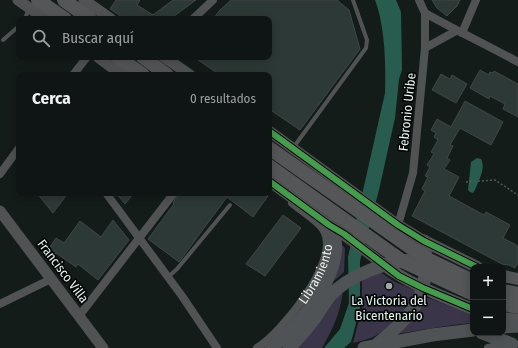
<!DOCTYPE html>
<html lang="es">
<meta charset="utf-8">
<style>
:root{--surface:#0f1514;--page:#1d2222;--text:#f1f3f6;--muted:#9b9fa0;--line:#2f3434}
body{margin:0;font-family:"Fira Sans Condensed",sans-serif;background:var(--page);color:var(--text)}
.controls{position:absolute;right:12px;bottom:12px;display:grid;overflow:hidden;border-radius:8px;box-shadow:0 2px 10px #0003}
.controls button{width:36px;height:36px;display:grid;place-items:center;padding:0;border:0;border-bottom:1px solid var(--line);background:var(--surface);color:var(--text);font:20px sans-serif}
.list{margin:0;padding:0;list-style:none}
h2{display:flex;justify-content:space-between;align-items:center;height:52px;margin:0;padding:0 16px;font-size:17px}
h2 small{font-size:13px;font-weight:400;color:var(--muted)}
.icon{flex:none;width:22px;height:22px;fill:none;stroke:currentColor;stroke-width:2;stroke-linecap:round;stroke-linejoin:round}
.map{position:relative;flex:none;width:518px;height:348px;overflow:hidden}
.search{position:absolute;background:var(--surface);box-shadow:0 2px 10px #0003;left:16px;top:16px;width:256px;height:44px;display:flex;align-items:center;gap:10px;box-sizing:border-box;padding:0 14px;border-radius:8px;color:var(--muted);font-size:15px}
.panel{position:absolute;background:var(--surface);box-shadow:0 2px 10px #0003;left:16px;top:72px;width:256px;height:124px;border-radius:8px}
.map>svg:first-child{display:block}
.green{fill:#3a3549}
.water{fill:#285c4e}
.building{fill:#2d3936;stroke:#404745}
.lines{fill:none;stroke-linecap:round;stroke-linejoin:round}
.path{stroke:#545757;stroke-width:1.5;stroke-dasharray:2 2;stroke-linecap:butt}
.service{stroke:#515254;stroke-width:4}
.minor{stroke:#515254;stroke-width:8}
.tertiary{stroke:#515254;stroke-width:11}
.secondary{stroke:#535556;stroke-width:12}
.primary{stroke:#505355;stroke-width:13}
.trunk{stroke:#545658;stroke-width:14}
.cycleway-casing{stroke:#030807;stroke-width:8}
.cycleway{stroke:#469c4c;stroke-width:6}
.poi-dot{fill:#9ea7a4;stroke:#030807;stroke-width:1.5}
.labels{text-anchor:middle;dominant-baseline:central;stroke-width:3.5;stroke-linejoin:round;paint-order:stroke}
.street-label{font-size:13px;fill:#e8f2ee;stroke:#030807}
.poi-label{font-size:13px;fill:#e8f2ee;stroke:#030807}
</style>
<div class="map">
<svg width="518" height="348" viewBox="0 0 518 348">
<rect width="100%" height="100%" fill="#141c1a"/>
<path class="green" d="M340 243 345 248 344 272 327 287Z
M380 272 395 282 416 291C406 308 393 325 377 335 370 339 361 341 353 343L362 308V280Z
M343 291C340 314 333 328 322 348H295Z
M426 297 473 315V323L452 325 397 334 418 311Z"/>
<path class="water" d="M375 0H396L401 12 402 70 399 79 395 118 379 190 360 261V308L351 342 344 348H324L340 329 349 303 348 257 385 93C386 65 385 26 375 0Z
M477 158 481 159C486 168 479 180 475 190L473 193 470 192 468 190 471 162Z"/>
<path class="building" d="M116 0H140L137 5 153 15 173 0H196L170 19H125L110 9Z
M231 0H337L349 10 360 49 300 130 269 109V75H220L194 57H269V19H213L220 10Z
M432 0H460L457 6 447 16 437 8Z
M480 70 489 75 490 72 493 73 494 71 518 84V117L503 109 505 104 490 96 489 99 470 88Z
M441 74 450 79 452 75 467 84 456 103 432 90Z
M465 101 503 122 491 145 460 128 450 145 453 146 447 158 450 160 444 169 459 177 449 196 484 215 486 212 510 225 503 238 518 246V263L515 268 509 265 502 264 412 216 425 191 422 189 428 177 425 176 430 167 427 165 434 154 431 152 438 140 434 137 436 133 431 130 437 119 451 127Z
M37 193H68L53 213Z
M116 193H134L125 204Z
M179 193H263L268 196 253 217 227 197 179 262 148 239 174 204 173 203Z
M283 215 301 228 265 276 246 264Z
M113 220 129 240 98 280 78 264 76 267 56 253 51 259 45 254 56 238 64 243 80 221 101 237Z"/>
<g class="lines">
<path class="path" d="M466 182 495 180 518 195"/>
<path class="service" d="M25 19 29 8
M3 40 19 26
M293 148 366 48 367 40 353 0
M168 277 177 269 230 205"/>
<g class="minor">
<path d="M425 13C455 30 487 45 518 62"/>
<path d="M193 19 213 0"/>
<path d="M462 33 476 0"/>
<path d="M425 48 456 31"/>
<path d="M73 75 87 57"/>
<path d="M0 174 19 148"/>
<path d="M106 193 182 296 217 348"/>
<path d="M398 225 413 173 425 48V13L419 0"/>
<path d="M0 304 51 279"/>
<path d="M79 316 174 193"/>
<path id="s1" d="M257 348C281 333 341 261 324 231 320 222 300 210 292 203"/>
<path d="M488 348 509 344"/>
</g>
<path class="tertiary" d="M18 0 45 19
M84 0 111 19
M98 57 122 75
M164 57 190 75
M269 131 398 225 424 241
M269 181C307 209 347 236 384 265
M0 211 103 348"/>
<path class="secondary" d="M424 241 477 267
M384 265C411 285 442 296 473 309
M503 276 518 279
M503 318 518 320"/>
<path class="primary" d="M503 327 518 326
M482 333 512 344
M376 345C415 313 432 294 424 241
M271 348C299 326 341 277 335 239 334 234 331 229 329 225
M289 348C298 339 307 329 315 318 320 310 325 302 331 295 348 276 385 262 411 260
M364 348 432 335 473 330"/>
<path class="trunk" d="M38 0 65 19
M64 0 90 19
M118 57 143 75
M143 57 167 75
M269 148 427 259 473 281
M269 166 402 261 473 294
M503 291 518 294
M503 304 518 307"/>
<g class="cycleway-casing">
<path id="cycleway" d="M269 131 398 225 424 241 477 267
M269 181 329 225 344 234 399 276 423 288 473 309"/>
</g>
<use href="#cycleway" class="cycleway"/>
</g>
<circle class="poi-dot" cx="389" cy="286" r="4"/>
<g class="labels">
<g class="street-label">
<text transform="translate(407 112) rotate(-84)">Febronio Uribe</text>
<text transform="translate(63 271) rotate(53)">Francisco Villa</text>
<text stroke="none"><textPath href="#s1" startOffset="96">Libramiento</textPath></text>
</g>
<g class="poi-label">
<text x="389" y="300">La Victoria del<tspan x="389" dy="15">Bicentenario</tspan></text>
</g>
</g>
</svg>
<div class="controls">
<button>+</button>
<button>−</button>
</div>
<div class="search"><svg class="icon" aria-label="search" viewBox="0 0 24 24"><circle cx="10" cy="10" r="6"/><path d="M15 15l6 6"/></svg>Buscar aquí</div>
<section class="panel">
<h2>Cerca<small>0 resultados</small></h2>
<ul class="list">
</ul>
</section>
</div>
